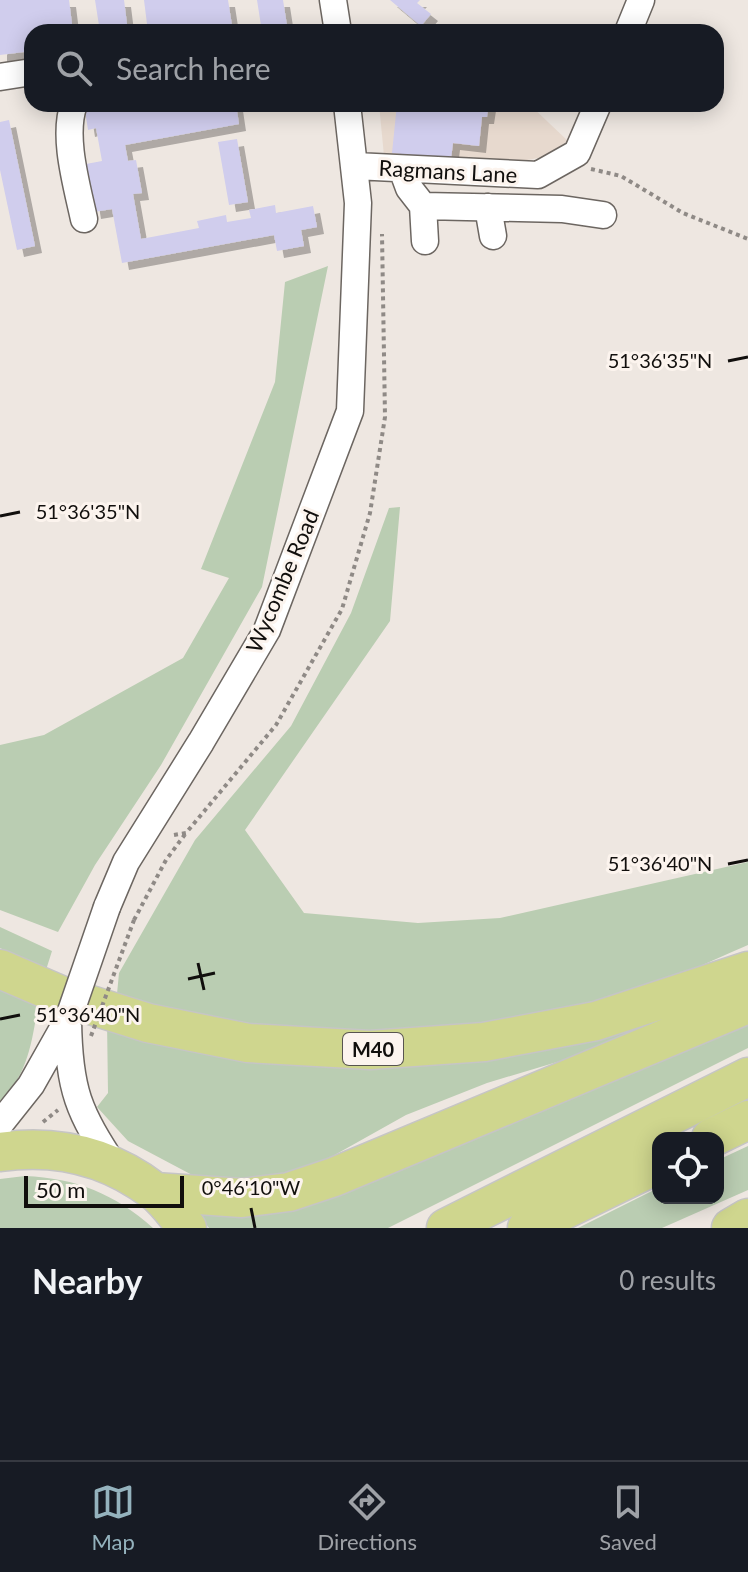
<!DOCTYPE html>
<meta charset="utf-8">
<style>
:root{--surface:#171b24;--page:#20242c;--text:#f1f3f6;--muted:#9ea1a6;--line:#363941;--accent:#94b2bd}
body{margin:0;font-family:Lato,sans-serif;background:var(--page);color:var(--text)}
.controls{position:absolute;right:24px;bottom:24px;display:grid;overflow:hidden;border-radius:16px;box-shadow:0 4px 20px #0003}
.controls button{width:72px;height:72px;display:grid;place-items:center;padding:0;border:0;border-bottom:2px solid var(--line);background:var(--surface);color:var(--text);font:40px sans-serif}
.scale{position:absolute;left:24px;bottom:20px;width:160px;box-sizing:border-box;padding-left:8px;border:4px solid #110f0d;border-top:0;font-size:22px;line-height:28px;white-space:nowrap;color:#110f0d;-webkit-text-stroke:6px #fcf4ee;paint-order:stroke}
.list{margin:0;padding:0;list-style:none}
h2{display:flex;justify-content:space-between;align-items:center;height:104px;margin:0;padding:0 32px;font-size:34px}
h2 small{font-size:26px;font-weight:400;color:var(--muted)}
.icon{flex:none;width:44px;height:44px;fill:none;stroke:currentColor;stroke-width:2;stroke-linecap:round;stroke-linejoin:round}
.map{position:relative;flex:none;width:748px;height:1228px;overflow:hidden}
.search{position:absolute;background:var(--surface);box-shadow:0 4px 20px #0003;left:24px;right:24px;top:24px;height:88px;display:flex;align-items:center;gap:20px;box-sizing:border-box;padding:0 28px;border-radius:24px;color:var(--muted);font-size:30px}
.sheet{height:232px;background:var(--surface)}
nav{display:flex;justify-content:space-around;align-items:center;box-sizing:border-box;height:112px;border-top:2px solid var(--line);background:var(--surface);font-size:22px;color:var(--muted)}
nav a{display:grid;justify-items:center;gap:4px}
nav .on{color:var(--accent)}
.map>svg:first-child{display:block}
.built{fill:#e7d9ce}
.green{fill:#bacdb2}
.building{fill:#d0cded;filter:url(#shadow)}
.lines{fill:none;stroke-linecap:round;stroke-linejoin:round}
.minor-casing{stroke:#6c6661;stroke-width:29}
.highway-casing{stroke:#c6c5c5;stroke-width:41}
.path{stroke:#8f8a86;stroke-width:4;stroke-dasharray:4 4;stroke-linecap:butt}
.minor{stroke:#fff;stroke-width:26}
.highway{stroke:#cfd68e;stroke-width:38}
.minor-bridge-casing{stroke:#6c6661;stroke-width:29;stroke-linecap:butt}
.path-bridge{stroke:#8f8a86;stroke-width:4;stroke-dasharray:4 4;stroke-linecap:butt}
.minor-bridge{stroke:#fff;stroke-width:26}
.ticks{fill:none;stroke:#110f0d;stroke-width:3}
.labels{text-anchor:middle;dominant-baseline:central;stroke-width:6;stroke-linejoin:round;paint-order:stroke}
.shield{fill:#fcf4ee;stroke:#585450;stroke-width:2}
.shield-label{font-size:20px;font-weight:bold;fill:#110f0d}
.street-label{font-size:22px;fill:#110f0d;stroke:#fcf4ee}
.ticks-label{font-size:20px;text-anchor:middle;fill:#110f0d;stroke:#fcf4ee;stroke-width:6;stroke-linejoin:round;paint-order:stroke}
</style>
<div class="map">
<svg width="748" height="1228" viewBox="0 0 748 1228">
<defs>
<filter id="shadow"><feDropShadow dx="7" dy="7" stdDeviation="0" flood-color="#0004"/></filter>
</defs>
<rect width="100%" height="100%" fill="#eee7e1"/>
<path class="built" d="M379 104H529L568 141 543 157 486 168 384 156Z"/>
<path class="green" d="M328 266 262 587 161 765 95 865 58 932 0 910V745L44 735 183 658 229 578 201 569 275 382 285 282Z
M400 507 390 621 245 830 304 913 418 923 500 918 748 862V945C702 965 655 988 607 1001 467 1036 316 1043 175 1013 155 1008 136 1000 117 994L119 973 195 840 291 726 351 613 389 508Z
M0 927 52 951 46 970 0 948Z
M0 985 39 998C33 1036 29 1075 0 1101Z
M710 1003 607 1047 487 1083 406 1115 315 1166 275 1184 211 1185 128 1141 97 1107 108 1093 107 1021 309 1059Z
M748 1018V1048L388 1228H209L195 1210Z
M748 1146V1190L662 1228H578L658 1188V1198H718V1160Z
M25 1176C76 1178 115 1194 153 1228H0V1179Z"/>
<path class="building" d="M0 0H69L73 32H32V51L0 55Z
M95 0H124L128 32H100Z
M144 0H228L233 32H148Z
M257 0H283L288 32H262Z
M390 0H420L417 3 431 14 421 26Z
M84 104H236L239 124 125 145 128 161 136 160 142 193 133 194 141 239 199 228 197 221 226 215 227 222 251 218 249 210 275 205 276 213 313 206 317 227 301 230 304 246 277 251 274 235 122 263 112 209 94 212 86 164 102 161 96 128 88 130Z
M397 104H489L487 117H482L479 146 453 143 451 159 392 153Z
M9 120 35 246 17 250 0 170V122Z
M237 139 248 202 229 205 218 142Z"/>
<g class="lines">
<g class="minor-casing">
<path id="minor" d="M333 0 338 32
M628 32 641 0
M0 77 32 72
M74 104C62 136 77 186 84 219
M355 166 538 175 577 153 598 104
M402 169 409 188 423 206 425 241
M423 206 562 209 603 215
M488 207 493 236
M107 907 126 862 201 742 267 630 350 411 358 203 347 104
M68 1020C69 1091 78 1111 116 1169
M0 1124 31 1085 66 1023"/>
</g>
<g class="highway-casing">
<path id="highway" d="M0 969 65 997 148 1023 248 1043 370 1050 484 1042 596 1021 748 971
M711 1138 748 1120
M0 1152C56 1144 108 1156 154 1191 166 1200 177 1216 187 1228
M155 1192 242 1198 289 1192 334 1177 748 1004
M446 1228 748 1077
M527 1228 658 1164
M731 1228 748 1218"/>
</g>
<path class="path" d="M591 169 621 176 683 213 748 239
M174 835 186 833 276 725 342 609 370 513 385 417 382 234
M134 920 166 860 186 833
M43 1122 58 1110"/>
<use href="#minor" class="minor"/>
<use href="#highway" class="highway"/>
<g class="minor-bridge-casing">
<path id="minor-bridge" d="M68 1020 107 907"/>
</g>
<path class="path-bridge" d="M91 1036 134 920"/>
<use href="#minor-bridge" class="minor-bridge"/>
</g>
<path class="ticks" d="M728 361 748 357M0 516 20 512M728 864 748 860M198 963 204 990M188 979 215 973M0 1019 20 1015M251 1208 255 1228"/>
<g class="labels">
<rect class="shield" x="343" y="1033" width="60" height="32" rx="6"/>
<g class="shield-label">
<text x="373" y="1049">M40</text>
</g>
<g class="street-label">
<text transform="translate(448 171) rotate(3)">Ragmans Lane</text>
<text transform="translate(282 581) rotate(-67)">Wycombe Road</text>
</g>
</g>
<g class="ticks-label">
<text x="660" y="368">51°36'35"N</text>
<text x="88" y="519">51°36'35"N</text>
<text x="660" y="871">51°36'40"N</text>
<text x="88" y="1022">51°36'40"N</text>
<text x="251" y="1195">0°46'10"W</text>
</g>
</svg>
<div class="controls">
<button><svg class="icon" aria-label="locate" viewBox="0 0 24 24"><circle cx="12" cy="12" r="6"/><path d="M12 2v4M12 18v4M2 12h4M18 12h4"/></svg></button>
</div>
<div class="scale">50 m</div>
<div class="search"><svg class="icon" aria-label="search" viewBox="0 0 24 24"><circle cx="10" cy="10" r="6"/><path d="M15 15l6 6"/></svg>Search here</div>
</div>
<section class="sheet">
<h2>Nearby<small>0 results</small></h2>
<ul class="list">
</ul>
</section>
<nav>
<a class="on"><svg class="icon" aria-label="map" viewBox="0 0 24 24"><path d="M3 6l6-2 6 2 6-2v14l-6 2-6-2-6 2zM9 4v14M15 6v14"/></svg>Map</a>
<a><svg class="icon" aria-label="directions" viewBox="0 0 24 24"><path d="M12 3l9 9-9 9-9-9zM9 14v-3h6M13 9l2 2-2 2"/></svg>Directions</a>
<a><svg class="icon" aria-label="saved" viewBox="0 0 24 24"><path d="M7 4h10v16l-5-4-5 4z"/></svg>Saved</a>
</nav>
